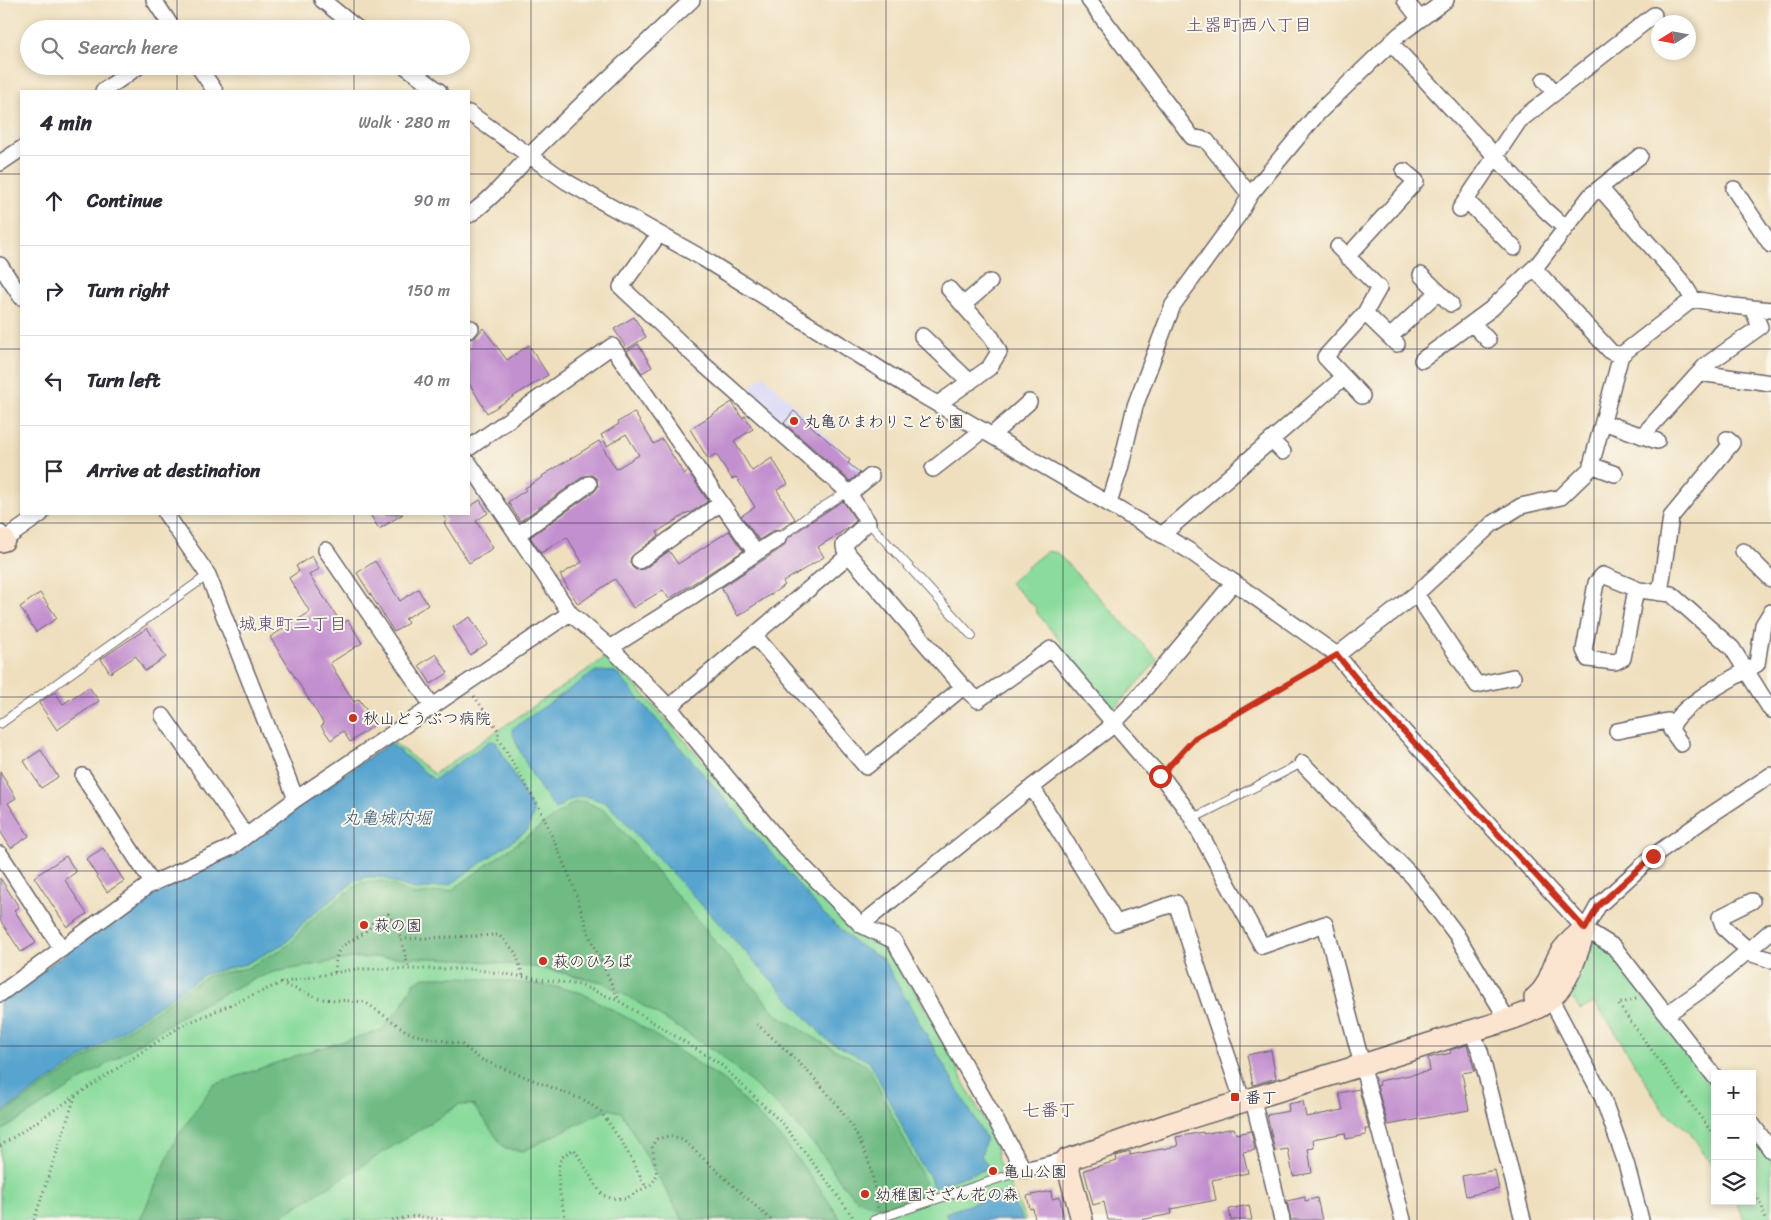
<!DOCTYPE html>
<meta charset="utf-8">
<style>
:root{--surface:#fff;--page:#f7f7f7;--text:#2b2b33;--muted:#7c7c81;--line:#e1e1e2}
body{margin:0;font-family:Sriracha,"Klee One",sans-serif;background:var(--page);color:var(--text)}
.controls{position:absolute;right:15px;bottom:15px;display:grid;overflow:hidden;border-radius:0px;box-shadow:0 2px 8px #0003}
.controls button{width:45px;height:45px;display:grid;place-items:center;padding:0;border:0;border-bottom:1px solid var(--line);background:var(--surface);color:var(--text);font:25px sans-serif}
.compass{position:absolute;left:1651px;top:15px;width:45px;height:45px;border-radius:50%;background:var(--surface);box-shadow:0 2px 8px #0003;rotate:259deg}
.stop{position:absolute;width:15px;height:15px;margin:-11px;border:4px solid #c8321e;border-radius:50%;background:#fff}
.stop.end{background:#c8321e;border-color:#fff;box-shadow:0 1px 5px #0008}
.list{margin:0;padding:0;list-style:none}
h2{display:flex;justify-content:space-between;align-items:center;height:65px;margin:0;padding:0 20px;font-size:21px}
h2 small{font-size:16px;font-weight:400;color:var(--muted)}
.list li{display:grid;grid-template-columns:32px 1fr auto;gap:15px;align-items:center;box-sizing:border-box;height:90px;padding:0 20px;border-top:1px solid var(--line)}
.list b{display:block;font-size:19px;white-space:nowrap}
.list em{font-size:16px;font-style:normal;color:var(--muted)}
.icon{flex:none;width:28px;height:28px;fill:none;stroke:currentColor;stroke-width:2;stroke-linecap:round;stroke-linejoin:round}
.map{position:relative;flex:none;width:1771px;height:1220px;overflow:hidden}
.search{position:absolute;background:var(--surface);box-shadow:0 2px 8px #0003;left:20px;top:20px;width:450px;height:55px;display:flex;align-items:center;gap:12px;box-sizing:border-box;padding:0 18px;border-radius:28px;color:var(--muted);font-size:19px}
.panel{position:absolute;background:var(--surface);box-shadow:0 2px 8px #0003;left:20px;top:90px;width:450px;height:425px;border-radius:0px}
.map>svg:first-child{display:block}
.built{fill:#d8d7f8}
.green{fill:#8adb9c;stroke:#567e6c}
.forest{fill:#6fbb84;stroke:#486e60}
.water{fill:#56a4cf;stroke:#3c6385}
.building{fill:#c28fcf}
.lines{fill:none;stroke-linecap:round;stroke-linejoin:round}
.lane-casing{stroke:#6a6469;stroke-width:10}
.street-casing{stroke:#6a6469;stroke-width:18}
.secondary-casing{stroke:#6a6469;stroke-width:24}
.path{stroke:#6a6469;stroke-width:3;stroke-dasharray:1 4;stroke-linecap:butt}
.lane{stroke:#fff;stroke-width:8}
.street{stroke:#fff;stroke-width:15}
.secondary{stroke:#fce5d0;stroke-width:21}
.route{stroke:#c8321e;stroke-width:6}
.grid{fill:none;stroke:#22223b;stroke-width:1;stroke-opacity:0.55}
.poi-dot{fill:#c8321e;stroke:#fbf7ec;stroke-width:2}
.labels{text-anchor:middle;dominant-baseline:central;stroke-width:4;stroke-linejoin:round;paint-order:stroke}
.poi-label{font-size:16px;fill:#22223b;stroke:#fbf7ec;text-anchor:start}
.neighbourhood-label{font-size:18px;fill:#5a486f;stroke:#fbf7ec}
.water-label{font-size:18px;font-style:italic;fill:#395c7e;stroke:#fbf7ec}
</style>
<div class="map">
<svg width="1771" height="1220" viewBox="0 0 1771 1220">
<rect width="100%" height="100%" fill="#fbf7ec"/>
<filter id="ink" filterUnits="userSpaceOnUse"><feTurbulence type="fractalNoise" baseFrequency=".02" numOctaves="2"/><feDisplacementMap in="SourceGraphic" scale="10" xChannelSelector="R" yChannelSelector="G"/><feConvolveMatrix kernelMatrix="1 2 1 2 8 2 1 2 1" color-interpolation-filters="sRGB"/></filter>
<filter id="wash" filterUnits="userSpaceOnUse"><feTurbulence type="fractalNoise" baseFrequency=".0096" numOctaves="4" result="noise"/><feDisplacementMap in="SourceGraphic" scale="20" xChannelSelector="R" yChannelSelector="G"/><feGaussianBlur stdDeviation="1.12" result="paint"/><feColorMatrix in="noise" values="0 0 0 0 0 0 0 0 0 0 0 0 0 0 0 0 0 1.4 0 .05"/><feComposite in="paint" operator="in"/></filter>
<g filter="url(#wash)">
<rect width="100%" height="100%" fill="#efdfbe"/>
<path class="built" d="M763 375 865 473 852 483H847L745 393Z"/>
<path class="green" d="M1047 551 1057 553 1158 660 1115 708 1108 706 1058 649 1062 643 1037 613 1036 608 1010 583 1033 562Z
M606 657 618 666 698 755 785 859 853 931 884 945 895 956 951 1053 964 1083 995 1139 998 1161 1026 1220H0V1001L139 900 227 855 392 741 434 774Z
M1595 934 1715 1082V1171L1690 1132 1662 1109 1613 1028 1594 1003 1580 1010 1570 994 1576 976 1593 945Z
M1752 1129 1771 1155V1220H1745L1734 1201H1752Z"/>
<path class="forest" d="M584 801 607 812 776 1014 826 1045 868 1066 926 1183 920 1197 884 1207 868 1204 856 1199 843 1185 820 1151 779 1107 717 1052 634 1000 602 982 541 968 462 959 392 957 353 958 274 972 251 980 191 1010 0 1132V1116L207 976 247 968 289 945 310 921 359 883 383 881 415 895 452 890 573 803Z
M424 977H464L552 986 582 993 633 1021 725 1081 786 1144 821 1190 841 1220H683L621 1112 608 1109 523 1151 505 1149 473 1105H459L275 1220H140L176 1139 213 1085 301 1054 382 1030 401 1007 414 983Z"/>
<path class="water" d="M596 671 616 672 820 910 855 943 883 959 986 1139 981 1156 989 1168 933 1187 929 1174 924 1170 870 1062 828 1041 607 803C581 794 579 793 556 809 541 793 517 751 512 729Z
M490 741 496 742 534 812 528 830 451 884 419 890 397 884 382 877H368L356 880 307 919 287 942 246 964 205 974 0 1114V1002L139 900 228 855 390 743 434 780Z
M1006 1192 1023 1220H948L945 1213Z"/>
<g id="blocks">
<path class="building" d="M634 317 646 337 627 349 614 329Z
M483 328 507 360 529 345 548 375 487 413 469 383V339L476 337Z
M638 344 652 367 642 373 627 351Z
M732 402 742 418 745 416 753 429 734 441 752 471 772 458 788 484 777 490 795 519 780 530 773 531 759 540 741 516 755 507 736 477 732 479 716 454 708 459 690 429Z
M794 411 850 460 848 463 860 473 850 481 784 423Z
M634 412 654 444 662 439 684 474 688 471 708 501 690 513 689 512 657 532 659 535 631 557 630 562 632 567 636 570 644 569 669 551 678 564 729 531 743 551 669 599 663 590 633 608 615 579 578 604 560 575 582 562 567 537 541 553 530 537 594 492 598 487 597 479 592 475 584 476 520 521 508 502 526 490 525 488 543 477 542 476 599 441 616 469 639 455 626 434 607 446 601 435 619 424 618 422Z
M480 500 488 513 476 521 493 548 469 563 444 523 447 521 442 514H469V507Z
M843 501 856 521 848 528 818 547 824 557 783 582 785 585 738 616 721 588 783 547 787 539 810 522Z
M370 514H403L379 529Z
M312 556 319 569 309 575 342 624 348 620 362 643 330 663 354 702 359 699 376 724 350 742 343 731 331 740 321 726 324 724 270 637 310 612 289 578 299 571 296 566Z
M375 561 400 601 418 589 428 605 405 619 408 623 394 632 357 573Z
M40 593 57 618 36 632 20 607Z
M470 617 487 644 470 655 453 627Z
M147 628 166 657 145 671 136 656 110 673 101 659Z
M436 654 448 673 431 684 419 665Z
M89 687 99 701 57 730 39 703 55 692 63 704Z
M41 750 58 777 41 788 24 761Z
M0 772 16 798 8 803 29 836 11 848 0 831Z
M103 848 124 881 107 892 86 859Z
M66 856 76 872 65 880 87 914 67 927 34 877Z
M0 878 19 907 14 910 36 943 21 952 0 920Z
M1467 1045 1475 1071 1462 1073 1469 1110 1388 1125 1377 1086 1380 1085 1379 1081 1430 1071 1428 1058 1451 1053 1450 1050Z
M1271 1050 1276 1078 1253 1085 1247 1055Z
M1359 1089 1369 1129H1365L1366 1135 1346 1139 1345 1133 1313 1139 1314 1148 1308 1149 1312 1173 1293 1176 1288 1149 1275 1151 1267 1115 1289 1111 1288 1104 1303 1101 1306 1117 1343 1110 1339 1093Z
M1234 1128 1236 1134 1251 1131 1255 1150 1243 1152 1248 1173 1212 1180 1216 1200 1171 1209 1172 1214 1140 1220H1108L1104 1202 1093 1205 1084 1170 1117 1161 1116 1156 1130 1152V1155L1178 1146 1176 1137 1203 1132V1134Z
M1495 1170 1499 1189 1466 1196 1462 1176Z
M1051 1191 1052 1199 1060 1197 1064 1220H1035L1033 1208 1030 1209 1027 1196Z
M1305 1197V1201L1317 1198 1322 1220H1291L1287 1201Z
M1249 1205 1252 1220H1231L1229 1209Z"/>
</g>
</g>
<g filter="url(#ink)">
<use href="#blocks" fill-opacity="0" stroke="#6a6469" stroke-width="1"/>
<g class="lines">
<g class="lane-casing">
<path id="lane" d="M868 522 972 636
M778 539 807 517 847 492
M0 724 208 575
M1192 819 1302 763
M874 1220 1024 1170"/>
</g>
<g class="street-casing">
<path id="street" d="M154 0 173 29
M322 0 358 29
M1089 0 1192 137 1206 140 1250 195
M1405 0 1420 19
M1391 43 1545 210 1565 228
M198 66 215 91
M405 66 439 91
M1544 80 1555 93
M103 91 139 66
M469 113 567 182 704 259 920 394 1188 550 1337 655 1365 689 1585 929 1614 947 1715 1077
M0 163 21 149
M1600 188 1683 283 1693 299
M1734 189 1771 245
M1466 200 1514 248
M1460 209 1519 121 1654 15
M469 215C496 196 516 169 539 146 590 96 640 48 692 0
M659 234 621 287 702 363 847 491 868 522 844 545V547L849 555
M1338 247 1379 288 1365 313
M1347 257 1416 181 1404 171
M0 265 21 297
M1534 268 1611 352 1621 355
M1421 275 1451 304
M963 305 990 282
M1472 323 1488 340
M469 330 471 328
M922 336 970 382
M1390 337 1438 292
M1422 360 1491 309 1538 264 1591 195 1640 156
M1699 373 1771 383
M1362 396 1325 357 1365 313 1397 344
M938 404 989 368 999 352 992 338 949 289
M1603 422 1657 441
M992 435 1029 402
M1642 436 1706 365 1760 327 1752 308
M1271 440 1283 452
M469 448 612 346 756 553 688 599 610 648
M469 463 570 613 612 649 669 707 785 848 861 925 894 941 1024 1170 1066 1160
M1591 465 1615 474
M933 469 983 430
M849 494 871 476
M1109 503 1120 469 1135 406 1173 305 1240 213 1250 195 1318 113 1399 35 1446 0
M166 514 208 575 296 799
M0 533 4 540 41 514
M1163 534 1344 377
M517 535 589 484
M326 550 433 707
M1743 551 1771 579
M756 553 778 539
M639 561 721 503
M1636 589 1623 658 1615 662 1588 659 1584 650 1596 583 1603 575 1639 590 1671 594 1732 648 1771 710
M1660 593 1671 517 1732 443 1727 439
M1416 594 1477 685 1513 677
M755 636 866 767 963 687 978 700 1051 649 1143 758 1165 781 1189 813 1262 946 1325 924 1403 1220
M1337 655 1416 594 1492 524 1521 506 1561 497 1590 469 1621 355 1693 299 1733 306 1771 310
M669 707 849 555 963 687
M163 716 246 836
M1674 722 1671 730 1681 744
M1617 731 1667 721 1674 722C1690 699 1732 679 1757 664L1763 625 1771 612
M1302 763 1414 878 1456 934 1507 1019
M83 776 153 884
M1032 787 1116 923 1176 903 1243 1102
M0 854 62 949
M1752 901 1720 917 1724 928 1745 947 1746 952 1771 960
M861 925 1032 787 1107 730 1133 703 1234 582
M1585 929 1598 906 1653 856 1709 816 1771 775
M1546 990 1602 1096 1626 1163 1641 1220
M0 994 149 885 230 848 296 799 570 613
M1667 1014 1707 986 1771 931
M1471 1030 1480 1051 1523 1220
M1253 1100 1282 1220
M1752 1124 1771 1150"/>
</g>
<g class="secondary-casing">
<path id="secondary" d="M0 541 4 540
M1535 998C1550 987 1551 969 1560 954 1566 944 1574 938 1582 931
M1082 1220 1066 1160C1102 1149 1137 1135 1173 1123 1265 1094 1357 1068 1448 1038 1477 1028 1529 1018 1550 999 1570 981 1577 953 1585 929"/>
</g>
<path class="path" d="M474 696 498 730 499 739 541 811 573 885 589 935 619 1000
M1169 766 1195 738 1323 664
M401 939 499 935 516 953 523 976
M335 972C336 939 346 948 367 930 371 927 373 921 376 917L388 914 401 939 409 969
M281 983 321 999 365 1002 406 1031 415 1035 461 1044 480 1059 586 1101 601 1112 623 1144 646 1187
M1636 999 1618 1004 1715 1137
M757 1024C800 1063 852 1108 870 1166 874 1180 875 1194 878 1208
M0 1146 181 1026 281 983 355 969H472L580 985 619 1001 720 1064 783 1124 830 1185 855 1220
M1752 1191 1762 1205 1765 1220
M34 1220 75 1097
M392 1220 414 1216 445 1220
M566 1220C562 1205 554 1174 561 1159 564 1154 569 1152 574 1149L602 1195 611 1198 625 1199 652 1184 657 1175 652 1145 657 1139 669 1136 683 1140 771 1220"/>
<use href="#lane" class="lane"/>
<use href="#street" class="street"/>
<use href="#secondary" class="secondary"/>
</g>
</g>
<g class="lines" filter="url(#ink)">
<path class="route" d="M1160 776 1195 738 1337 655 1365 689 1585 929 1598 906 1653 856"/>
</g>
<path class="grid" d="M177 0V29M354 0V29M531 0V1220M708 0V1220M886 0V1220M1063 0V1220M1240 0V1220M1417 0V1220M1594 0V1220M177 66V91M354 66V91M0 174H21M469 174H1771M0 349H21M469 349H1771M177 514V1220M354 514V1220M0 523H1771M0 697H1771M0 871H1771M0 1046H1771"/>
<g class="poi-dot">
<circle cx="794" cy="421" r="5"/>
<circle cx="353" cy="718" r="5"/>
<circle cx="364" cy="925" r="5"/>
<circle cx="543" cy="961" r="5"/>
<rect x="1230" y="1092" width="10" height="10" rx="2.5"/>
<circle cx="993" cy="1171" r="5"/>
<circle cx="865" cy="1194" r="5"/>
</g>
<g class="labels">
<g class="poi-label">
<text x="804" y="421">丸亀ひまわりこども園</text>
<text x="363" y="718">秋山どうぶつ病院</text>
<text x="374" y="925">萩の園</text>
<text x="553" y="961">萩のひろば</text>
<text x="1245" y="1097">番丁</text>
<text x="1003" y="1171">亀山公園</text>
<text x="875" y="1194">幼稚園さざん花の森</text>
</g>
<g class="neighbourhood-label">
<text x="1249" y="25">土器町西八丁目</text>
<text x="293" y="624">城東町二丁目</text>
<text x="1049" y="1110">七番丁</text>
</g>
<g class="water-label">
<text x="387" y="818">丸亀城内堀</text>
</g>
</g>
</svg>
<div class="controls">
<button>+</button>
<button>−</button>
<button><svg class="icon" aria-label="layers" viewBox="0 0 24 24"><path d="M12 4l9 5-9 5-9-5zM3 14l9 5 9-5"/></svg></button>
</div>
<svg class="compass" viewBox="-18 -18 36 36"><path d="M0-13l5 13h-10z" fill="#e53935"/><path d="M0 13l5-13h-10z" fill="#7c7c81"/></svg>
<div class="stop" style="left:1160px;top:776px"></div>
<div class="stop end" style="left:1653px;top:856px"></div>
<div class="search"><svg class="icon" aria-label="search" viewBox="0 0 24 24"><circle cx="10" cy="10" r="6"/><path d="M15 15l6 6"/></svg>Search here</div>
<section class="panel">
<h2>4 min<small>Walk · 280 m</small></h2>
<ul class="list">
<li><svg class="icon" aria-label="ahead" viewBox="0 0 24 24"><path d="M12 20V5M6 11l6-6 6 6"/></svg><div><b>Continue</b></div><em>90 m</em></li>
<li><svg class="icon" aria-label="right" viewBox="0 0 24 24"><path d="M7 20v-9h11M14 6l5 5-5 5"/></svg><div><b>Turn right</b></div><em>150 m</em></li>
<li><svg class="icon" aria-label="left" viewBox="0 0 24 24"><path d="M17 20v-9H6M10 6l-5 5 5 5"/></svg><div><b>Turn left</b></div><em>40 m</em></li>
<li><svg class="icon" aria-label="arrive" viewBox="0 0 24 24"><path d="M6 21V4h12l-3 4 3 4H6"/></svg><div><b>Arrive at destination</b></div></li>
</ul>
</section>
</div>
